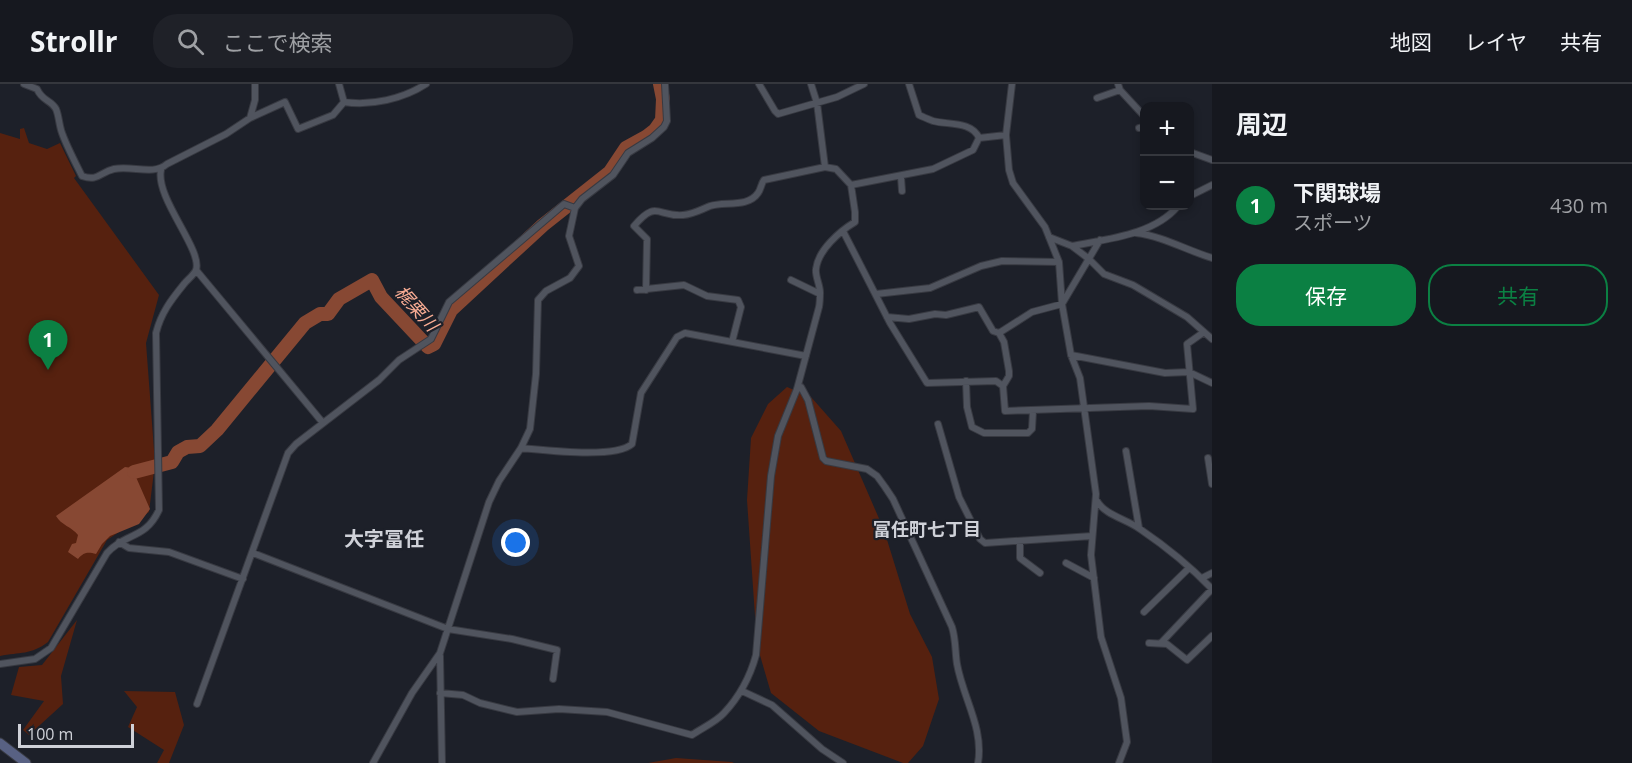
<!DOCTYPE html>
<html lang="ja">
<meta charset="utf-8">
<style>
:root{--surface:#16181f;--page:#1f2128;--text:#f1f3f6;--muted:#9ea0a4;--line:#35373d;--accent:#0b8043}
body{margin:0;font-family:"Open Sans","Noto Sans JP",sans-serif;background:var(--page);color:var(--text)}
.controls{position:absolute;right:18px;top:18px;display:grid;overflow:hidden;border-radius:12px;box-shadow:0 3px 9px #0003}
.controls button{width:54px;height:54px;display:grid;place-items:center;padding:0;border:0;border-bottom:2px solid var(--line);background:var(--surface);color:var(--text);font:30px sans-serif}
.scale{position:absolute;left:18px;bottom:15px;width:116px;box-sizing:border-box;padding-left:6px;border:3px solid #cfd1d8;border-top:0;font-size:16px;line-height:21px;white-space:nowrap;color:#cfd1d8;-webkit-text-stroke:4px #1d2029;paint-order:stroke}
.you{position:absolute;left:516px;top:459px;width:21px;height:21px;margin:-15px;border:4px solid #fff;border-radius:50%;background:#1a73e8;box-shadow:0 0 0 9px #1a73e833}
.badge{display:grid;place-items:center;width:39px;height:39px;border-radius:50%;background:var(--accent);color:#fff;font-size:20px;font-weight:700}
.pin{position:absolute;translate:-50% -50px;filter:drop-shadow(0 2px 3px #0008)}
.pin::after{content:'';position:absolute;top:32px;width:21px;height:18px;background:inherit;clip-path:polygon(0 0,100% 0,50% 100%)}
.list{margin:0;padding:0;list-style:none}
h2{display:flex;justify-content:space-between;align-items:center;height:78px;margin:0;padding:0 24px;font-size:26px}
h2 small{font-size:20px;font-weight:400;color:var(--muted)}
.list li{display:grid;grid-template-columns:39px 1fr auto;gap:18px;align-items:center;box-sizing:border-box;height:84px;padding:0 24px;border-top:2px solid var(--line)}
.list b{display:block;font-size:22px;white-space:nowrap}
.list p{margin:0;font-size:20px;white-space:nowrap;color:var(--muted)}
.list em{font-size:20px;font-style:normal;color:var(--muted)}
.actions{display:flex;gap:12px;padding:18px 24px}
.actions a{flex:1;padding:14px 0;border:2px solid var(--accent);border-radius:24px;text-align:center;font-size:21px;color:var(--accent)}
.actions .main{background:var(--accent);color:#fff}
.icon{flex:none;width:33px;height:33px;fill:none;stroke:currentColor;stroke-width:2;stroke-linecap:round;stroke-linejoin:round}
.map{position:relative;flex:none;width:1212px;height:679px;overflow:hidden}
header{display:flex;align-items:center;gap:36px;box-sizing:border-box;height:84px;padding:0 30px;background:var(--surface);border-bottom:2px solid var(--line)}
header strong{font-size:28px}
nav{display:flex;gap:33px;margin-inline-start:auto;font-size:21px}
.search{width:420px;height:54px;background:var(--page);display:flex;align-items:center;gap:15px;box-sizing:border-box;padding:0 21px;border-radius:24px;color:var(--muted);font-size:22px}
main{display:flex}
aside{flex:1;background:var(--surface)}
.map>svg:first-child{display:block}
.green{fill:#56210f}
.water{fill:#874833}
.lines{fill:none;stroke-linecap:round;stroke-linejoin:round}
.river{stroke:#874833;stroke-width:14}
.minor-casing{stroke:#383a42;stroke-width:8}
.secondary-casing{stroke:#383a42;stroke-width:11}
.minor{stroke:#50545e;stroke-width:6}
.secondary{stroke:#586183;stroke-width:9}
.labels{text-anchor:middle;dominant-baseline:central;stroke-width:4.5;stroke-linejoin:round;paint-order:stroke}
.water-label{font-size:18px;font-style:italic;fill:#fbae95;stroke:#1d2029}
.neighbourhood-label{font-size:18px;font-weight:bold;fill:#cfd1d8;stroke:#1d2029}
.quarter-label{font-size:20px;font-weight:bold;fill:#cfd1d8;stroke:#1d2029}
</style>
<header>
<strong>Strollr</strong>
<div class="search"><svg class="icon" aria-label="search" viewBox="0 0 24 24"><circle cx="10" cy="10" r="6"/><path d="M15 15l6 6"/></svg>ここで検索</div>
<nav><a>地図</a><a>レイヤ</a><a>共有</a></nav>
</header>
<main>
<div class="map">
<svg width="1212" height="679" viewBox="0 0 1212 679">
<rect width="100%" height="100%" fill="#1d2029"/>
<path class="green" d="M24 44 29 59 47 65 60 59 76 92 74 94 159 211 146 259 155 379 149 428 107 456 48 558C31 571 20 568 0 572V49L20 55V45Z
M787 303 811 313 841 347 884 446 910 530 932 573 939 615 923 662 908 679H903L819 647 771 609 757 561 747 416 751 354 768 320Z
M77 536 61 592 63 620 29 651 23 646 44 617 11 611 19 583 42 581Z
M124 607 175 608 184 641 169 679H157L164 666 128 643 137 623Z
M676 674 732 678 734 679H648Z"/>
<path class="water" d="M125 383 132 384 150 425 139 440 110 452 102 460 96 470C88 468 84 468 78 475L68 468 72 460 76 459 78 451C72 443 61 441 56 432Z"/>
<g class="lines">
<path class="river" d="M134 388 172 378 178 368 187 363 200 362 217 346 305 239 320 230H328L339 215 372 196 381 213 428 263 434 260 451 226 543 141 610 88 626 64 646 53 655 46 662 36 663 15 660 0"/>
<g class="minor-casing">
<path id="minor" d="M24 0 37 5C42 17 51 16 56 25 59 32 59 41 62 49 67 63 75 78 82 92 98 98 100 88 114 85 132 81 153 92 167 80L226 50 250 34 285 18 298 45 333 31 344 18
M339 0 344 18
M759 0 775 27 778 30 837 13 864 0
M811 0 817 19 825 83
M909 0 919 31C923 33 928 35 933 37 948 41 972 37 979 54
M1012 0 1006 51 1009 86 1013 99 1045 143 1059 178 1062 220 1071 271 1080 294 1096 410 1091 471 1101 553 1121 614 1127 658 1119 679
M1118 0 1120 6 1144 32
M1097 14 1120 6
M344 18C371 22 403 15 426 0
M250 34 255 16V0
M1139 44 1144 43
M979 54 1006 51
M1190 68 1212 76
M901 93 902 107
M851 101 933 85 973 66 979 54
M1190 112 1212 101
M843 147 890 239 927 299 996 297 1003 302 1009 292V287L1004 258 999 249 993 247 979 223 946 231 935 230 909 235 887 233
M1136 149C1162 152 1186 166 1212 174
M1049 153 1072 162 1089 175 1104 190 1133 201 1187 233 1212 255
M1072 162C1107 155 1154 151 1178 122
M196 186 323 339
M791 196 820 210
M637 206 684 201 707 212 738 216 741 223 732 258
M876 210 930 204 981 182 1002 177 1059 178
M999 249 1032 228 1062 220 1100 156
M1071 271 1165 289 1189 288 1212 299
M966 297 967 323 972 343 984 349H1028L1032 345 1033 327
M1003 302 1005 327 1149 322 1193 325 1187 260 1204 248
M797 305 801 303 808 316 823 374 826 377 867 385 877 392 885 403 893 415 952 543C956 556 955 568 957 580 963 614 984 644 978 679
M938 340 959 413 980 455 985 459 1092 452
M521 364C545 366 615 375 632 360L641 309 677 253 685 249 806 272
M1126 367 1139 444
M1208 374 1212 400
M1097 417C1105 431 1126 435 1140 445 1165 462 1191 483 1212 505
M119 458 129 464 169 468 243 495
M1020 458V474L1040 489
M253 469 448 545 512 555 557 566 553 595
M1066 479 1094 494
M1202 494 1212 489
M1144 528 1189 484
M1149 559 1167 560 1187 576 1212 552
M1161 559 1212 505
M440 572 442 679
M0 580 35 575 51 564 107 469C126 448 145 456 159 426L156 249C161 229 171 216 184 200 187 196 194 191 196 186 203 166 155 114 161 86
M742 607 772 621 822 665 843 679
M440 609 463 611 480 619 517 628 559 625 607 628 692 651C702 644 716 638 724 629 739 613 750 593 756 571L771 392 778 352 797 305 819 223C820 218 820 213 820 208 820 201 815 192 816 185 818 166 840 147 855 138V128L851 101 836 85 825 83 764 96C761 100 761 105 758 109 748 124 724 117 710 122 700 126 694 130 683 131 657 133 657 115 634 142L647 155 646 206
M197 620 288 369 296 360 379 296 399 276 431 255 449 218 564 120 575 124
M373 679 412 609 440 569 489 418 499 397 521 364 530 345 536 290 538 216 546 207 570 194 579 182 569 152 575 124 582 115 613 91 628 69 652 54 664 43 667 37 665 0"/>
</g>
<g class="secondary-casing">
<path id="secondary" d="M0 659 26 679"/>
</g>
<use href="#minor" class="minor"/>
<use href="#secondary" class="secondary"/>
</g>
<g class="labels">
<g class="water-label">
<text transform="translate(417 224) rotate(48)">梶栗川</text>
</g>
<g class="neighbourhood-label">
<text x="927" y="445">富任町七丁目</text>
</g>
<g class="quarter-label">
<text x="384" y="454">大字冨任</text>
</g>
</g>
</svg>
<div class="controls">
<button>+</button>
<button>−</button>
</div>
<div class="scale">100 m</div>
<div class="you"></div>
<div class="pin badge" style="left:48px;top:286px">1</div>
</div>
<aside>
<h2>周辺<small></small></h2>
<ul class="list">
<li><span class="badge">1</span><div><b>下関球場</b><p>スポーツ</p></div><em>430 m</em></li>
</ul>
<div class="actions"><a class="main">保存</a><a>共有</a></div>
</aside>
</main>
